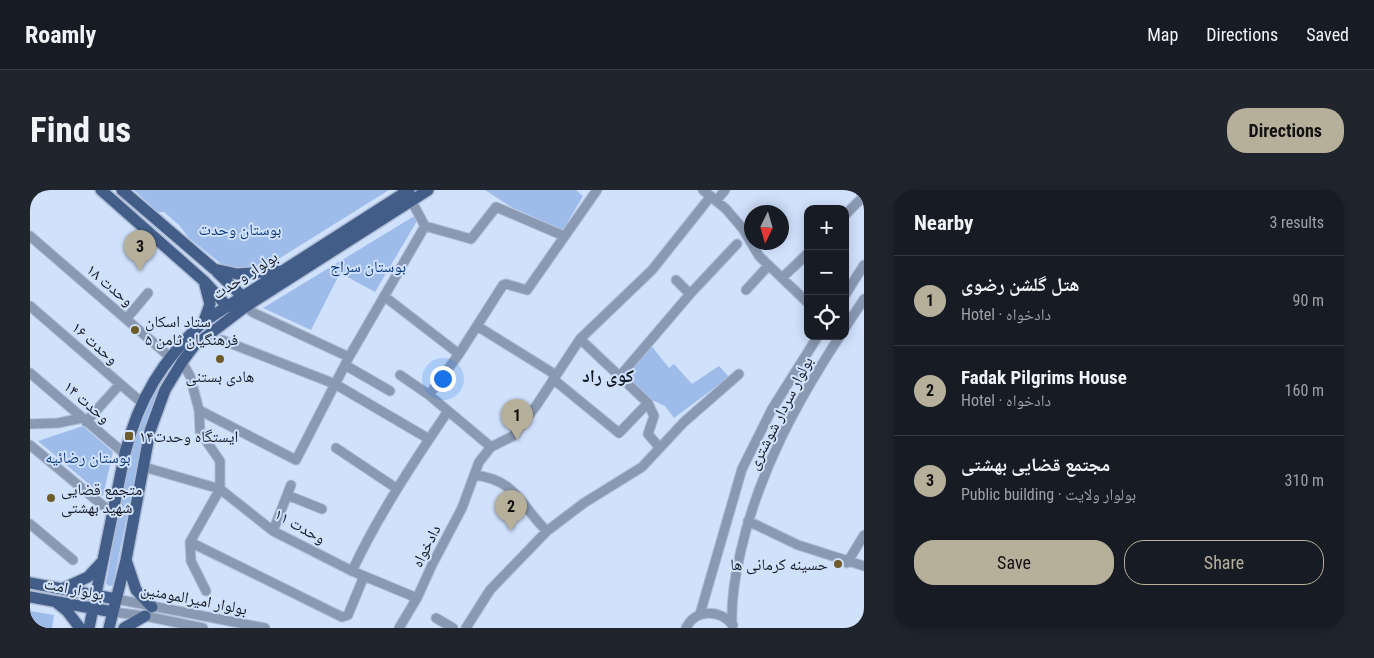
<!DOCTYPE html>
<meta charset="utf-8">
<style>
:root{--surface:#171b24;--page:#20242c;--text:#f1f3f6;--muted:#9ea1a6;--line:#363941;--accent:#b6af9a}
body{margin:0;font-family:"Roboto Condensed","Noto Naskh Arabic",sans-serif;background:var(--page);color:var(--text)}
.controls{position:absolute;right:15px;top:15px;display:grid;overflow:hidden;border-radius:10px;box-shadow:0 2px 12px #0003}
.controls button{width:45px;height:45px;display:grid;place-items:center;padding:0;border:0;border-bottom:1px solid var(--line);background:var(--surface);color:var(--text);font:25px sans-serif}
.compass{position:absolute;left:714px;top:15px;width:45px;height:45px;border-radius:50%;background:var(--surface);box-shadow:0 2px 12px #0003;rotate:185deg}
.you{position:absolute;left:412px;top:188px;width:18px;height:18px;margin:-12px;border:4px solid #fff;border-radius:50%;background:#1a73e8;box-shadow:0 0 0 8px #1a73e833}
.badge{display:grid;place-items:center;width:32px;height:32px;border-radius:50%;background:var(--accent);color:#111;font-size:16px;font-weight:700}
.pin{position:absolute;translate:-50% -41px;filter:drop-shadow(0 1px 2px #0008)}
.pin::after{content:'';position:absolute;top:26px;width:18px;height:15px;background:inherit;clip-path:polygon(0 0,100% 0,50% 100%)}
.list{margin:0;padding:0;list-style:none}
h2{display:flex;justify-content:space-between;align-items:center;height:65px;margin:0;padding:0 20px;font-size:21px}
h2 small{font-size:16px;font-weight:400;color:var(--muted)}
.list li{display:grid;grid-template-columns:32px 1fr auto;gap:15px;align-items:center;box-sizing:border-box;height:90px;padding:0 20px;border-top:1px solid var(--line)}
.list b{display:block;font-size:19px;white-space:nowrap}
.list p{margin:0;font-size:16px;white-space:nowrap;color:var(--muted)}
.list em{font-size:16px;font-style:normal;color:var(--muted)}
.actions{display:flex;gap:10px;padding:15px 20px}
.actions a{flex:1;padding:11px 0;border:1px solid var(--accent);border-radius:20px;text-align:center;font-size:18px;color:var(--accent)}
.actions .main{background:var(--accent);color:#111}
.icon{flex:none;width:28px;height:28px;fill:none;stroke:currentColor;stroke-width:2;stroke-linecap:round;stroke-linejoin:round}
.map{position:relative;flex:none;width:834px;height:438px;overflow:hidden;border-radius:20px}
header{display:flex;align-items:center;gap:30px;box-sizing:border-box;height:70px;padding:0 25px;background:var(--surface);border-bottom:1px solid var(--line)}
header strong{font-size:24px}
nav{display:flex;gap:28px;margin-inline-start:auto;font-size:18px}
.intro{display:flex;align-items:center;justify-content:space-between;box-sizing:border-box;height:120px;padding:0 30px}
h1{margin:0;font-size:35px}
.button{padding:12px 22px;border-radius:20px;background:var(--accent);color:#111;font-size:18px;font-weight:700}
main{display:flex;gap:30px;padding:0 30px}
aside{flex:1;background:var(--surface);border-radius:20px;box-shadow:0 2px 12px #0003}
.map>svg:first-child{display:block}
.green{fill:#9ebcea}
.lines{fill:none;stroke-linecap:round;stroke-linejoin:round}
.minor-casing{stroke:#aebdd5;stroke-width:11}
.major-casing{stroke:#aebdd5;stroke-width:14}
.minor{stroke:#8999b2;stroke-width:9}
.major{stroke:#415d88;stroke-width:11}
.poi-dot{fill:#6d5b29;stroke:#d0e1fc;stroke-width:2}
.labels{text-anchor:middle;dominant-baseline:central;stroke-width:4;stroke-linejoin:round;paint-order:stroke}
.park-label{font-size:16px;fill:#0d3a7c;stroke:#d0e1fc}
.street-label{font-size:16px;fill:#151b24;stroke:#d0e1fc}
.poi-label{font-size:16px;fill:#151b24;stroke:#d0e1fc;text-anchor:start}
.neighbourhood-label{font-size:18px;font-weight:bold;fill:#151b24;stroke:#d0e1fc}
</style>
<header>
<strong>Roamly</strong>
<nav><a>Map</a><a>Directions</a><a>Saved</a></nav>
</header>
<div class="intro"><h1>Find us</h1><a class="button">Directions</a></div>
<main>
<div class="map">
<svg width="834" height="438" viewBox="0 0 834 438">
<rect width="100%" height="100%" fill="#d0e1fc"/>
<path class="green" d="M104 0H359L242 73 205 79 194 76 159 48 149 35 134 22H128Z
M455 0H546L553 6 533 40 481 17Z
M386 25 387 31 345 102 310 83 281 140 233 118Z
M620 154 639 178 644 174 662 194 689 176 699 187 644 228 635 216 620 209 595 185Z
M150 164 151 166 130 197 114 241 83 395 79 396 76 394C87 334 94 246 126 194 133 183 142 174 150 164Z
M53 236 83 262 73 306 8 251Z
M0 421 24 425 22 438H0Z"/>
<g class="lines">
<g class="minor-casing">
<path id="minor" d="M673 0 696 19 713 39 729 66 778 113
M686 11 695 0
M815 25 834 6
M395 36 441 49 466 17 534 46
M0 46 140 167
M752 88 778 63
M646 90 660 104
M716 100 738 76
M815 105 834 75
M354 106 429 164
M0 116 111 212
M215 117 224 123 319 167
M97 128 118 103
M447 136 526 185
M815 138 834 109
M550 149 618 213 624 226 618 244 629 257
M192 150 305 194 399 249
M152 172 160 186 169 220 170 242 190 271V299L160 352 161 371 176 401
M315 175 360 201
M0 183 95 264
M370 185 399 205 461 257
M590 186 660 104 707 54
M523 189 589 243 618 213
M399 205 429 164 473 95 476 94 497 100 567 0
M169 220 266 270 319 167 395 36 382 12
M56 232 90 194
M0 234 28 233 52 228
M0 255 83 324
M306 258 366 298
M114 277 190 299 243 341 322 381 387 408
M444 285C488 290 490 316 517 341
M257 305 292 319
M718 331 768 355 834 376
M0 334 43 370
M243 341 261 295
M160 352 312 427 318 425 334 386
M817 373 834 345
M322 381C349 324 383 273 418 221
M86 409 235 438
M83 422 115 426 173 438
M670 424 712 279 742 219 788 146
M406 428 423 438
M702 435C701 409 705 385 711 360 729 282 766 213 810 146
M369 438 387 408 402 375 432 318 449 272 461 257 483 246 506 216 550 149 622 80 681 6
M436 438 460 400 517 341 554 313 612 277 654 232 709 184
M656 438C666 418 690 420 703 435"/>
</g>
<g class="major-casing">
<path id="major" d="M71 0 174 91 197 116H205
M92 0 184 79 207 84 250 81
M187 82 212 106 214 112
M174 131 180 114 175 95
M96 370 106 400 122 417
M0 393 86 409
M34 398 58 387 71 373
M0 407 83 422
M26 412 37 421 50 438
M59 438 95 263C109 208 132 171 173 132L379 0
M79 438 96 370 120 241 135 200 152 172 164 156 215 117 398 0
M94 438 115 426"/>
</g>
<use href="#minor" class="minor"/>
<use href="#major" class="major"/>
</g>
<g class="poi-dot">
<circle cx="105" cy="140" r="5"/>
<circle cx="190" cy="169" r="5"/>
<rect x="94" y="241" width="10" height="10" rx="2.5"/>
<circle cx="21" cy="308" r="5"/>
<circle cx="808" cy="374" r="5"/>
</g>
<g class="labels">
<g class="park-label">
<text x="210" y="39">بوستان وحدت</text>
<text x="338" y="76">بوستان سراج</text>
<text x="58" y="267">بوستان رضائیه</text>
</g>
<g class="street-label">
<text transform="translate(215 85) rotate(-33)">بولوار وحدت</text>
<text transform="translate(80 95) rotate(40)">وحدت ۱۸</text>
<text transform="translate(65 153) rotate(41)">وحدت ۱۶</text>
<text transform="translate(57 212) rotate(41)">وحدت ۱۴</text>
<text transform="translate(750 223) rotate(-63)">بولوار سردار شوشتری</text>
<text transform="translate(270 336) rotate(29)">وحدت ۱۱</text>
<text transform="translate(396 356) rotate(-63)">دادخواه</text>
<text transform="translate(44 399) rotate(11)">بولوار امت</text>
<text transform="translate(164 409) rotate(11)">بولوار امیرالمومنین</text>
</g>
<g class="poi-label">
<text x="115" y="131">ستاد اسکان<tspan x="115" dy="18">فرهنگیان ثامن ۵</tspan></text>
<text x="190" y="186" text-anchor="middle">هادی بستنی</text>
<text x="109" y="246">ایستگاه وحدت۱۴</text>
<text x="31" y="299">متجمع قضایی<tspan x="31" dy="18">شهید بهشتی</tspan></text>
<text x="798" y="374" text-anchor="end">حسینه کرمانی ها</text>
</g>
<g class="neighbourhood-label">
<text x="578" y="185">کوی راد</text>
</g>
</g>
</svg>
<div class="controls">
<button>+</button>
<button>−</button>
<button><svg class="icon" aria-label="locate" viewBox="0 0 24 24"><circle cx="12" cy="12" r="6"/><path d="M12 2v4M12 18v4M2 12h4M18 12h4"/></svg></button>
</div>
<svg class="compass" viewBox="-18 -18 36 36"><path d="M0-13l5 13h-10z" fill="#e53935"/><path d="M0 13l5-13h-10z" fill="#9ea1a6"/></svg>
<div class="you"></div>
<div class="pin badge" style="left:487px;top:250px">1</div>
<div class="pin badge" style="left:481px;top:341px">2</div>
<div class="pin badge" style="left:110px;top:81px">3</div>
</div>
<aside>
<h2>Nearby<small>3 results</small></h2>
<ul class="list">
<li><span class="badge">1</span><div><b>هتل گلشن رضوی</b><p>Hotel · دادخواه</p></div><em>90 m</em></li>
<li><span class="badge">2</span><div><b>Fadak Pilgrims House</b><p>Hotel · دادخواه</p></div><em>160 m</em></li>
<li><span class="badge">3</span><div><b>مجتمع قضایی بهشتی</b><p>Public building · بولوار ولایت</p></div><em>310 m</em></li>
</ul>
<div class="actions"><a class="main">Save</a><a>Share</a></div>
</aside>
</main>
